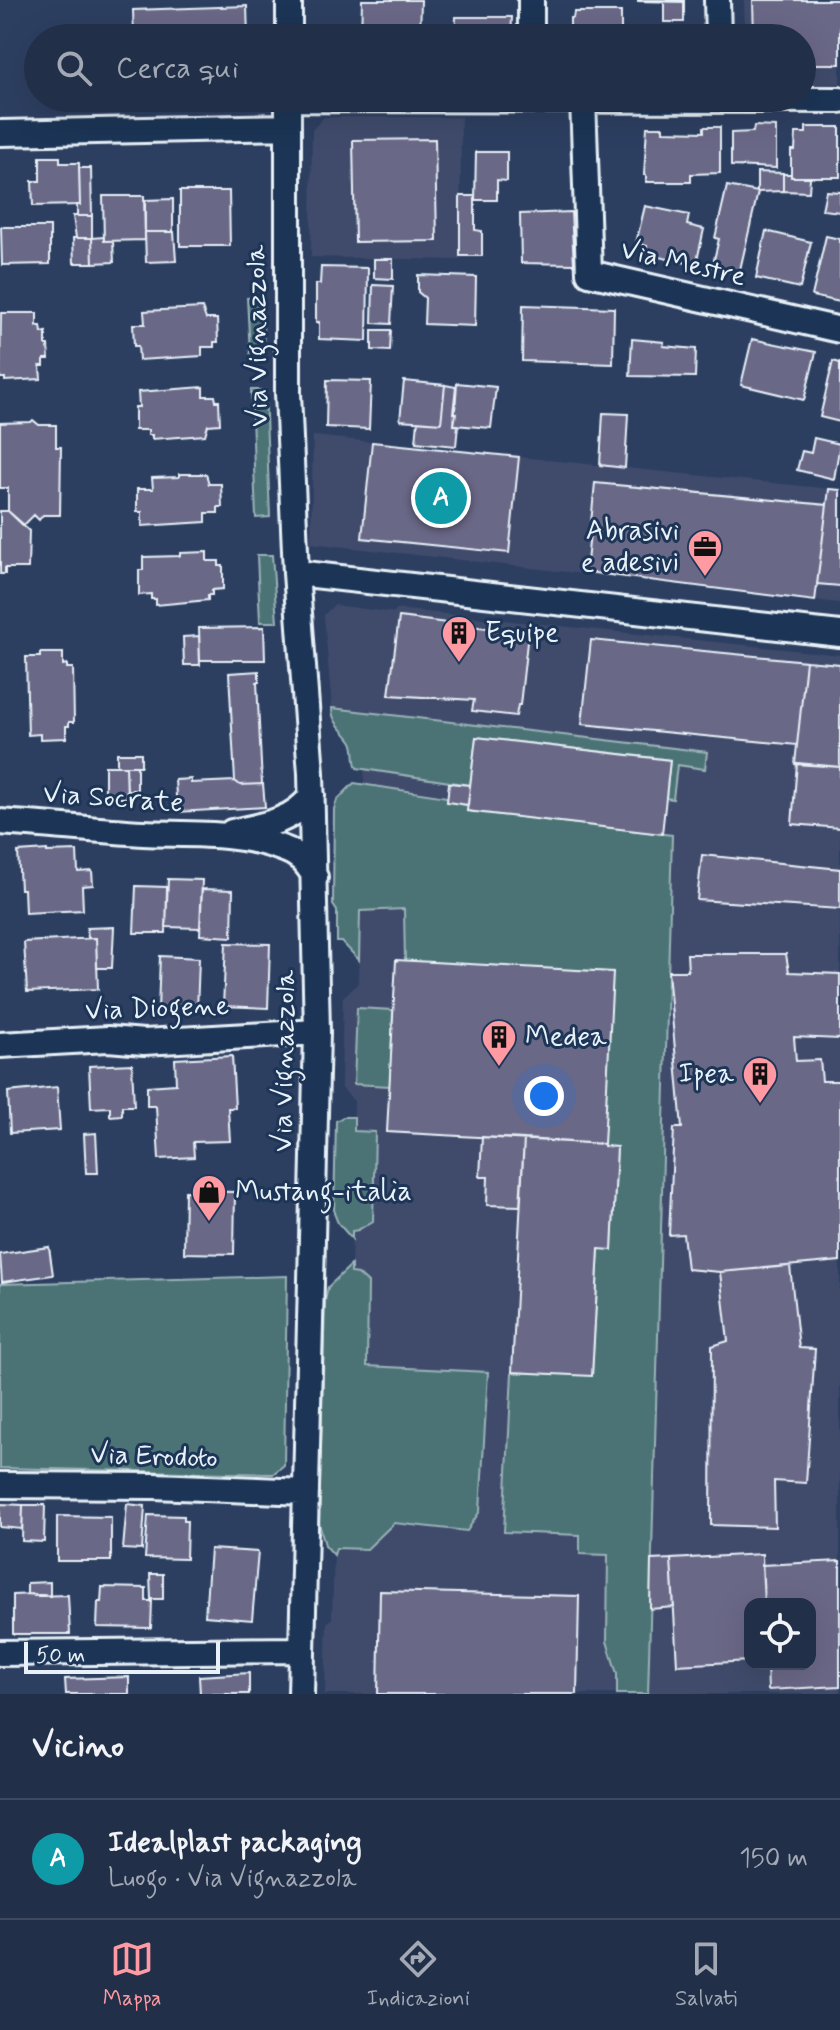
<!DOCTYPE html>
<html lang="it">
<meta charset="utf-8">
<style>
:root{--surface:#222f49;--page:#2a3750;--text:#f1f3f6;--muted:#a2a9b4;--line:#3f4a61;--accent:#ff9aa2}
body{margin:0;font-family:Mynerve,sans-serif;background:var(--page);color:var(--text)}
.controls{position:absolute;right:24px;bottom:24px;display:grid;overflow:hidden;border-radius:16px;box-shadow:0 8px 32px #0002}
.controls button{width:72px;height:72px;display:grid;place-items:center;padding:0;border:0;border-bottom:2px solid var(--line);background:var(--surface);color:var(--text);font:40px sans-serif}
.scale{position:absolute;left:24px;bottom:20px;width:196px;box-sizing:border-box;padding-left:8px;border:4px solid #e8f1f8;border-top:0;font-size:22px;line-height:28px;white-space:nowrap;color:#e8f1f8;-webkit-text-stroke:6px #1d3557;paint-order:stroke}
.you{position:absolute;left:544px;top:1096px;width:28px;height:28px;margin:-20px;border:6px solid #fff;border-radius:50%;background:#1a73e8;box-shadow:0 0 0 12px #1a73e833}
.badge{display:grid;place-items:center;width:52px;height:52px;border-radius:50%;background:var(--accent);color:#fff;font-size:26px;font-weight:700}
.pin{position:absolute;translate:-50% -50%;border:4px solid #fff;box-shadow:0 2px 8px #0006}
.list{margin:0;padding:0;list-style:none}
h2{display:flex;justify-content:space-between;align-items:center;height:104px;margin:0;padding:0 32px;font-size:34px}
h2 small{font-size:26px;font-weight:400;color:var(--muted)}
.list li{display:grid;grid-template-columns:52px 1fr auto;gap:24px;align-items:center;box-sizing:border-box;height:120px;padding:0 32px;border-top:2px solid var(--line)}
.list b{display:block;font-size:30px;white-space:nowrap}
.list p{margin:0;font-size:26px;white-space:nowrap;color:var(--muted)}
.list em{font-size:26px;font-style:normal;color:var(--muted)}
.icon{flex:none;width:44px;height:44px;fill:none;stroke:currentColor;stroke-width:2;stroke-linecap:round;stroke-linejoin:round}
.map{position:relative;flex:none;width:840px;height:1694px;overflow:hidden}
.search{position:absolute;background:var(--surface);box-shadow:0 8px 32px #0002;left:24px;right:24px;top:24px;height:88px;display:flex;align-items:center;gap:20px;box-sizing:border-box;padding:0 28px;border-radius:44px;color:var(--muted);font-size:30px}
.sheet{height:224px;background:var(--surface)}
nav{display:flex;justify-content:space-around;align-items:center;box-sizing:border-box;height:112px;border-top:2px solid var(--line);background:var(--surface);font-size:22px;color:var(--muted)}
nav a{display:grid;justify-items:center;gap:4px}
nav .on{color:var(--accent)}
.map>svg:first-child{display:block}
.built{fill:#404b6c;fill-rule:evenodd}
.green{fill:#4c7376;stroke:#9ab2b7;stroke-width:2}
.building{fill:#6b6787;stroke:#e8f1f8;stroke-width:2}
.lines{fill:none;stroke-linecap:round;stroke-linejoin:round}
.minor-casing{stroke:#e8f1f8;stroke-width:30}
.minor{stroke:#1d3557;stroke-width:24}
.labels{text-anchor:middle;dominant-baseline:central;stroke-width:6;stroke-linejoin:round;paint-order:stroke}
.street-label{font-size:28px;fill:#e8f1f8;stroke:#1d3557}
.poi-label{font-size:28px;fill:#e8f1f8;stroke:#1d3557;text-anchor:start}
</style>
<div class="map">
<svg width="840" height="1694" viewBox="0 0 840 1694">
<rect width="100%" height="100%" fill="#2d3f61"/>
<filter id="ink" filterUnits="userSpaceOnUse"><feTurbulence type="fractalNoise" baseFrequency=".0125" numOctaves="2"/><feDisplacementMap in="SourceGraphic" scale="16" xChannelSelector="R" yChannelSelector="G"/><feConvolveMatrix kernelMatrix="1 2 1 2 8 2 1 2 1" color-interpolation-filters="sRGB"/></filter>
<g filter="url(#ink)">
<path class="built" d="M744 0H840V84H802V38H735V32H745Z
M324 117H461L460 260 311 257 312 130Z
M313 436 840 490V603L311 543Z
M334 605 395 613 396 609 840 655V1694H325L327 1623 332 1619 334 1555 330 1551 336 1280 351 1265 352 1239 338 1223 353 1162 354 1101 341 1087 343 997 358 984 359 960 342 942 364 811 365 711 332 708 324 615ZM750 1604H810V1664H750Z"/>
<path class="green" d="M262 297 264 353H250L247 298Z
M251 390H265L270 517 256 518Z
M257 555H272L277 622H260Z
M332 708 707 752 705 769 677 765 673 799 666 798 670 760 476 737 470 785 357 768C353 760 356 750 352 742 344 729 332 724 332 708Z
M354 783 447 797V802L468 805 467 811 672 835 648 1694H617V1674L607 1641 608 1555 580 1554V1535L504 1532 512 1372 592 1375 599 1249H612L617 1148 604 1146 405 961 404 909 360 911 359 960 342 942H337V911L333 905 334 809 337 800Z
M357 1008 393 1010 390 1086 354 1084Z
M343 1117H354V1131L375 1132 373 1221 358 1230 352 1231V1239L338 1223 334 1213 336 1121Z
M351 1265V1273L358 1274 368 1283 367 1366 488 1372 480 1511 467 1531 394 1523 367 1549 336 1548 334 1555 325 1545 319 1523 325 1301 328 1287Z
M287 1276 284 1465 273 1474 0 1468V1284Z"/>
<path class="building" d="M362 0H421L420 38H361Z
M638 0H684V2L638 1Z
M753 0H840V64H802V38H754Z
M664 2H684V22H664Z
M247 6 248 38H134L133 10Z
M574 12H621V38H570V18H573Z
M456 17H512L511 38H455Z
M754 126 776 127V168L731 166V133L753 132Z
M647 127H663V131L704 132V127H720V173L691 174V182H646V175H644Z
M806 127H840V177H791V150H795L796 133H806Z
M435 139 437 241 355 242 353 140Z
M476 152H507V181L497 180V200H475Z
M40 157H60V163H79L80 205 33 206 32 181H40Z
M79 168H91L92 216H77V205H80Z
M757 172 783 173V191L757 192Z
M783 174H791V177H810L809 192 783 191Z
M727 186 758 192 739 274 712 268 719 239 715 238Z
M180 191H229L230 246H180Z
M826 191 840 192V212L822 210Z
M103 196H144L145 240 104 241Z
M460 196H475V230L482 231V256H460Z
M173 199V232H145V200Z
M645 206 689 215 687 225 704 229 696 265 645 254 647 246 636 243Z
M571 212 574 264 521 263 520 214Z
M73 216H92V238H76Z
M1 227H50V264L2 265Z
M766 231 811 242 800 288 756 278Z
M145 232H174L176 261 146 262Z
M826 236 840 239V302L812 296Z
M104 237V241H113L114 262 93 263 92 238Z
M73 238H92L93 263H74Z
M374 259H393V279L374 278Z
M321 267 368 268 367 341 319 339V322H316V284H320Z
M418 275 476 277 475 326 424 324 425 298 418 292Z
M373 285 393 286 391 324 372 323Z
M523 305 614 308 613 364 522 361Z
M202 308 206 319H217L218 342H214V347H202V356L139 360 138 346H134L133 324H145L144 311Z
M1 313H37V326H41L42 333 46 332V345H48L49 359H44V366H40L41 379 5 381V378H0Z
M372 330H391L390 351 372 350Z
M632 339 664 342 663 346 696 349 695 377 630 376Z
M752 339 816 352 804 400 741 385Z
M833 361 840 363V422L820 417Z
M327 380 371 381 369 429 326 427Z
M404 381 445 385 441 423 400 420Z
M457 383 496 387 491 428 454 425Z
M445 385 456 387 453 413H456L454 425H458L456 446 416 442 418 421 441 423Z
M203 387V396H215L216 401H219L220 424 208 425 205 435 152 439V435H148V430H135V407H139L138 392Z
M603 413 628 414 625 468 600 465Z
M33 420 39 425H56V447H61L60 515H43L39 520 34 515 24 525 8 511V488H0V423L31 422Z
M814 438 840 444 834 479 797 470 802 451 811 453Z
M372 442 519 457 509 553 362 538Z
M179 474H206L209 484H221L222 507H218V513H206V522L142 526V512H137V489H153L152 478 179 477Z
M595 483 827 505 815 601 586 572Z
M829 489 840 490V586L817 584Z
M0 511H8L29 531 28 568H5V574H0Z
M207 552V561H219V566H223V589L212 590V595H208V600L156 605V599H151V594L139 595V570H143V557L180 556V553Z
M399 617 528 633 520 705H518L516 716 472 711 474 700 389 695Z
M264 627 265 660H200L199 628Z
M199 636 200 665H184L183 637Z
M591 640 806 661 797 745 582 724Z
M40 653H63V665L67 664V668H73L74 722H69V726H66V738L40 739V734L28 735 26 657H40Z
M806 661 840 664V767L795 764Z
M259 671V682H257L262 784 240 785 235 781 229 673Z
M476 737 670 760 662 834 467 811Z
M117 753H141V766H117Z
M797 763 840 767V828L792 824Z
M105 766H126L127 798H105Z
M126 766H137V790H127Z
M191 779V783L235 781 240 785 263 784 265 807 177 812 175 780Z
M449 783 470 785 468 805 447 802Z
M47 850V852L77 851 78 872 92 871 93 885 82 886 83 910 25 913 24 889H20L18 852Z
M702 855 840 869V909L697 900Z
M168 879 202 880 200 928 166 927Z
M136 886 167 887 166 933H134Z
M202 889 233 890 232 937 200 935Z
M114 927 112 968H97L96 938H88L87 928Z
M96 938 98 989 27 992 24 942Z
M226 943 270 944 268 1008 223 1006Z
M687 954H786L789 972 840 974V1039L794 1037 796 1061 820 1060 822 1081H840V1261L720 1272 687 1269 683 1234 669 1235 674 1128H682L668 971H688Z
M160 956 199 958 197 1012 158 1010Z
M396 960 613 972 604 1144 387 1132Z
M232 1056 235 1108H228L230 1141 193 1142 194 1157 159 1159 156 1106H147V1086L176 1084 175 1059Z
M132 1064 134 1106H122V1115L110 1116V1107L91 1108 89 1066Z
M57 1087 60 1130 10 1133 8 1092Z
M96 1133 98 1173H86L84 1134Z
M482 1137 524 1139 520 1206 487 1205 488 1177H480Z
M524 1139 604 1144V1146L617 1147 612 1250 599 1249 592 1376 512 1372Z
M185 1191 235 1192 234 1254 184 1253Z
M49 1247 53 1275 2 1282 0 1254Z
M790 1266 799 1348 815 1349 806 1483 774 1481 775 1527 711 1525 712 1346 728 1341 720 1272Z
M0 1504 23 1505 22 1529 0 1527Z
M127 1504 145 1506 142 1550 123 1549Z
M23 1505H45L44 1542 22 1541Z
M148 1515 184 1516V1521H187L186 1559 145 1558Z
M57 1516 111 1517V1561H57Z
M210 1549 258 1552 252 1620 205 1616Z
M762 1554 764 1604H750V1661L677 1665 671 1559Z
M671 1559 674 1607 650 1609 651 1560Z
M840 1561V1686L768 1690 767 1664H810V1604H764L762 1565Z
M150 1574H163V1599H151Z
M50 1582V1596L27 1594V1583Z
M102 1587 146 1588V1601H152L151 1628 97 1627 98 1602H101Z
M380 1591 579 1596 577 1694H378Z
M34 1594V1596L68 1595 70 1634H13V1595Z
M249 1673V1694H200L199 1676Z
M129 1677V1694H66L65 1679Z"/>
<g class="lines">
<g class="minor-casing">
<path id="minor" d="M531 0V38
M717 0 718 38
M289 38V0
M288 98V393L296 573 311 773 317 1032 301 1694
M288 99 840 100
M583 99 589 273 840 330
M0 133 287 127
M296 573 840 634
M0 822C47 825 95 830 143 833 190 835 238 831 284 849 299 854 307 863 315 877
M232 832C262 826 295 821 312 795
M0 1045 108 1039 144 1042 317 1032
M0 1485 154 1486 306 1492
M0 1653 302 1650"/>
</g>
<use href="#minor" class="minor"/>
</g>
</g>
<defs>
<g id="office-pin" transform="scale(1.8)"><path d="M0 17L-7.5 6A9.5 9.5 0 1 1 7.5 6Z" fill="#ff9aa2" stroke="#1d3557"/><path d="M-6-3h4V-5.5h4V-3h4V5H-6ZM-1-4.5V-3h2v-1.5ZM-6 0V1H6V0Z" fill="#111"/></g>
<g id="building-pin" transform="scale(1.8)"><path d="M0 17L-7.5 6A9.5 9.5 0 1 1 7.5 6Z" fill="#ff9aa2" stroke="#1d3557"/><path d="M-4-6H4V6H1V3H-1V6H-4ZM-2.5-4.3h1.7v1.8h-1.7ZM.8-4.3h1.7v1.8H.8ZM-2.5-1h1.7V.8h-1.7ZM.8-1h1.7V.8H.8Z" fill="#111"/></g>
<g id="shop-pin" transform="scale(1.8)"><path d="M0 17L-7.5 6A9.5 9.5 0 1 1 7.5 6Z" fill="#ff9aa2" stroke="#1d3557"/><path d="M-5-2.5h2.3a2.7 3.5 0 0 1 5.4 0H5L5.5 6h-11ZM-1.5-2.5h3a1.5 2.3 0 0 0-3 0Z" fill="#111"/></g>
</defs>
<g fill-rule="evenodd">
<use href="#office-pin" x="705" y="547"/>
<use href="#building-pin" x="459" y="633"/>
<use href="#building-pin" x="499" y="1037"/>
<use href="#building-pin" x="760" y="1074"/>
<use href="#shop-pin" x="209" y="1192"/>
</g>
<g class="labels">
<g class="street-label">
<text transform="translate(683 264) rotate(13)">Via Mestre</text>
<text transform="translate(258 336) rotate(-91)">Via Vignazzola</text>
<text transform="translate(113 799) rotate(4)">Via Socrate</text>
<text transform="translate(157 1009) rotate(-2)">Via Diogene</text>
<text transform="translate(285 1061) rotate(-89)">Via Vignazzola</text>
<text transform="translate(154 1457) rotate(2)">Via Erodoto</text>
</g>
<g class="poi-label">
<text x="679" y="531" text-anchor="end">Abrasivi<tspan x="679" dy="32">e adesivi</tspan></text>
<text x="485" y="633">Equipe</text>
<text x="525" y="1037">Medea</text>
<text x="734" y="1074" text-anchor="end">Ipea</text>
<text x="235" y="1192">Mustang-italia</text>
</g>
</g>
</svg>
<div class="controls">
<button><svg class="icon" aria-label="locate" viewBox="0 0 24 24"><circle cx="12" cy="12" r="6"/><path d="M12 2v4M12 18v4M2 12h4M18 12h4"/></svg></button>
</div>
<div class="scale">50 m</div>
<div class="you"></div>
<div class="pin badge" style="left:441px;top:498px;background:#0f9aa8">A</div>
<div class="search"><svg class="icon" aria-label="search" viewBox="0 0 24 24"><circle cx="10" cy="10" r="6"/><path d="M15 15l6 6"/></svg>Cerca qui</div>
</div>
<section class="sheet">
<h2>Vicino<small></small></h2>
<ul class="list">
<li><span class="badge" style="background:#0f9aa8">A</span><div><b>Idealplast packaging</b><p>Luogo · Via Vignazzola</p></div><em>150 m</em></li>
</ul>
</section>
<nav>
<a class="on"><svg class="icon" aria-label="map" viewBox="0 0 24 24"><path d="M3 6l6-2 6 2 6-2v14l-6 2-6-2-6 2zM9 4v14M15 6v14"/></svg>Mappa</a>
<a><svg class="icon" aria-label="directions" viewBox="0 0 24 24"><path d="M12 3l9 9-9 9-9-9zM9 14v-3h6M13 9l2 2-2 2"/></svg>Indicazioni</a>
<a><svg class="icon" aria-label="saved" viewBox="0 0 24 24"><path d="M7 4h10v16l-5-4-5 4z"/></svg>Salvati</a>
</nav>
